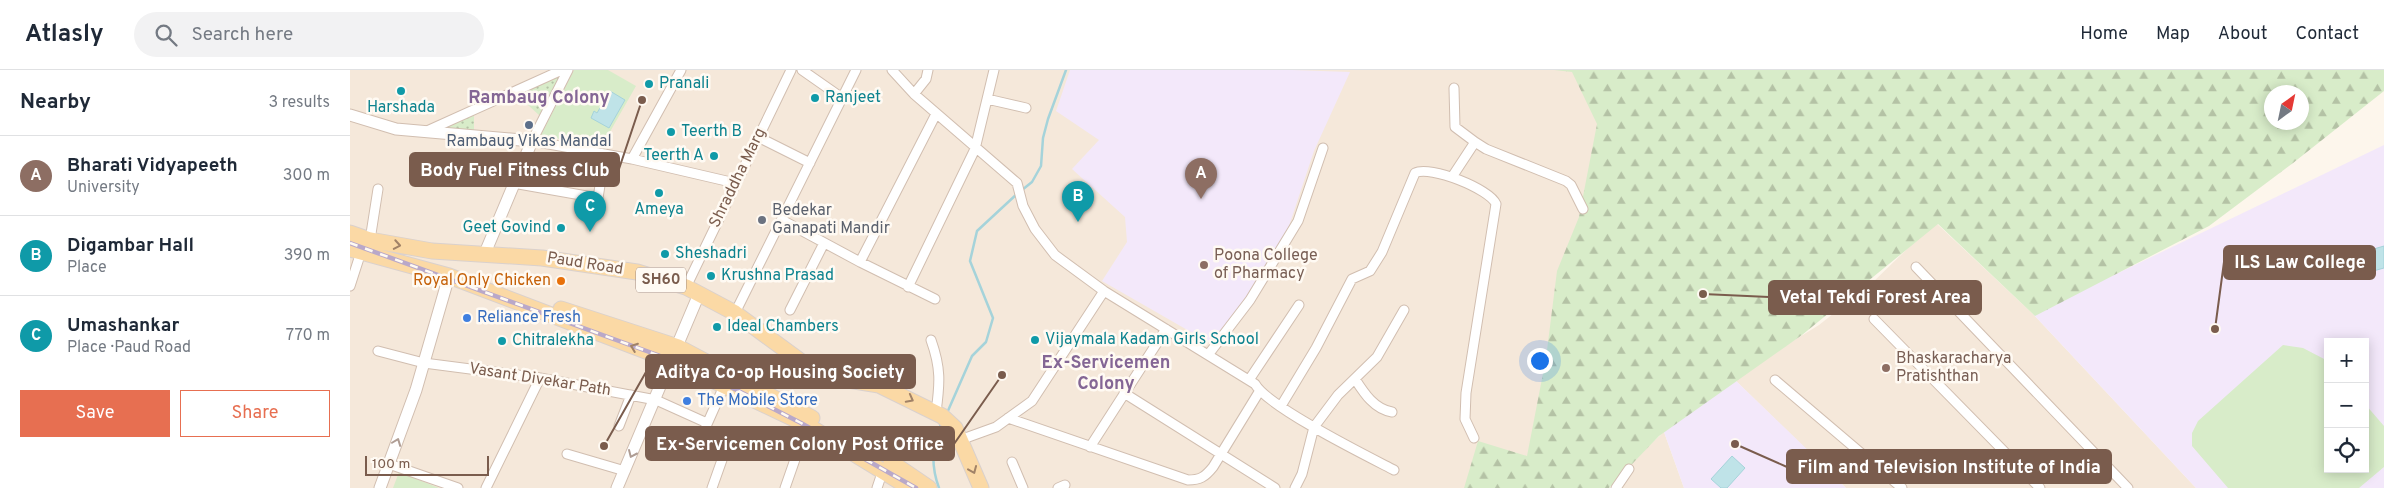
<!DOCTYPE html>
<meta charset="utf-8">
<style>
:root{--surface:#fff;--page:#f2f2f3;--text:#1f2937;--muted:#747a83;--line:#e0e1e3;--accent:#e76f51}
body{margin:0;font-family:Overpass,sans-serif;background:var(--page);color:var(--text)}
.controls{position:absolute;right:15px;bottom:15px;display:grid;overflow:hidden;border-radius:0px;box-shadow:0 2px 12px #0003}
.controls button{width:45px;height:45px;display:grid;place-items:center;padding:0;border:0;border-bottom:1px solid var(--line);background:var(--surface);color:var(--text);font:25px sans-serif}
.compass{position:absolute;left:1914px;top:15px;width:45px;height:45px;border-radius:50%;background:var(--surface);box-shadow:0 2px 12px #0003;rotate:33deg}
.scale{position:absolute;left:15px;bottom:12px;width:124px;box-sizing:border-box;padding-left:5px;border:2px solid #7a5c4d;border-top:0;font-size:14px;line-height:18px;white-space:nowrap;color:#7a5c4d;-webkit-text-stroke:4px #fffaf3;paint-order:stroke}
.you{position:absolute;left:1189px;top:290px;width:18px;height:18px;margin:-12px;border:4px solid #fff;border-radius:50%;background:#1a73e8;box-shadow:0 0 0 8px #1a73e833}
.badge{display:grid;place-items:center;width:32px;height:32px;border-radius:50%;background:var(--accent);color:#fff;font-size:16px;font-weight:700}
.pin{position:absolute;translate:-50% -41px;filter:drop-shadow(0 1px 2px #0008)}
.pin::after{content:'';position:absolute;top:26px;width:18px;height:15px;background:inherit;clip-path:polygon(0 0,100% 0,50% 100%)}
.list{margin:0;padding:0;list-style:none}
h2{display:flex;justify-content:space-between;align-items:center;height:65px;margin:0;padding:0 20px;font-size:21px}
h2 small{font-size:16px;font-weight:400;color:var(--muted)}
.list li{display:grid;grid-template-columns:32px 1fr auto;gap:15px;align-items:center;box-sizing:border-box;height:80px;padding:0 20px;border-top:1px solid var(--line)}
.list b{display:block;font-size:19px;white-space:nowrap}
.list p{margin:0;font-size:16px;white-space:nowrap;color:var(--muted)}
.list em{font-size:16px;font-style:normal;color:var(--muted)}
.actions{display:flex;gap:10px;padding:15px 20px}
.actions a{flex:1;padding:11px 0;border:1px solid var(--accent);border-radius:0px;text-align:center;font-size:18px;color:var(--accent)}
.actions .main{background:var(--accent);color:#fff}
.icon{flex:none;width:28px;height:28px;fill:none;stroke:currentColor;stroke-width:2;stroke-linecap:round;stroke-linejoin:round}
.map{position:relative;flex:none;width:2034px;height:418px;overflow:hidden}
header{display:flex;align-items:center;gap:30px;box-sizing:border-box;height:70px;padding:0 25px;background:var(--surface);border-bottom:1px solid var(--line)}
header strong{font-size:24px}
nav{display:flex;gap:28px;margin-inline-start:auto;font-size:18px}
.search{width:350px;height:45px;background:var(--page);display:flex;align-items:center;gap:12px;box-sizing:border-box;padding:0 18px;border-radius:28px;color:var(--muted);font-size:19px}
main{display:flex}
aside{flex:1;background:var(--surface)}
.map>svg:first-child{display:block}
.residential{fill:#f5e8da}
.education{fill:#f3e8fa;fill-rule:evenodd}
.forest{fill:url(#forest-firs);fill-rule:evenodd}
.park{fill:url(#park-dots)}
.pitch{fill:#d8ecc9}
.water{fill:#bfe3e8;stroke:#a5d3da}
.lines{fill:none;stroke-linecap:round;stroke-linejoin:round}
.stream{stroke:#a5d3da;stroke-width:2.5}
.minor-casing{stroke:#d1beb0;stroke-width:11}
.tertiary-casing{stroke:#d1beb0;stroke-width:13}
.primary-casing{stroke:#dad1cd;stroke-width:17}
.minor{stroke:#fff;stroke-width:9}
.tertiary{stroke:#fff;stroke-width:11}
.primary{stroke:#fbd9a5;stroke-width:15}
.rail-casing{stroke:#b9a8c9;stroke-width:4.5}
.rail{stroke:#fffaf3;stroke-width:2.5;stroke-dasharray:8;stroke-linecap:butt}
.oneway{stroke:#a18267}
.oneway2{stroke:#af9d94}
.culture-dot{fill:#0f9aa8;stroke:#fffaf3;stroke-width:2}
.service-dot{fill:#5c6f8a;stroke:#fffaf3;stroke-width:2}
.worship-dot{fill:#6b7280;stroke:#fffaf3;stroke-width:2}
.education-dot{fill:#8d6e63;stroke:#fffaf3;stroke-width:2}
.food-dot{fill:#e8710a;stroke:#fffaf3;stroke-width:2}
.shop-dot{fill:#3f7fe0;stroke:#fffaf3;stroke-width:2}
.labels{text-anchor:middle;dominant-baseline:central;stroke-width:5;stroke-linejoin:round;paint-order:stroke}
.shield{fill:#fffaf3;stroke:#a28b7f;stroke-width:1}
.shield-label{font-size:15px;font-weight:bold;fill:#7a5c4d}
.culture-label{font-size:16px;fill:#0d838f;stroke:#fffaf3;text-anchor:start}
.service-label{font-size:16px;fill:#4e5e75;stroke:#fffaf3}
.street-label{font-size:16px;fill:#7a5c4d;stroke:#fffaf3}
.worship-label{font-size:16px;fill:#5b616d;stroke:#fffaf3;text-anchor:start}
.education-label{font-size:16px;fill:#785e54;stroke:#fffaf3;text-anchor:start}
.food-label{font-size:16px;fill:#c56008;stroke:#fffaf3;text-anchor:end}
.shop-label{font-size:16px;fill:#366cbe;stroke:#fffaf3;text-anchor:start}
.neighbourhood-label{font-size:18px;font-weight:bold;fill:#846695;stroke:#fffaf3}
.leader{fill:none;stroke:#7a5c4d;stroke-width:2}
.callout-dot{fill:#7a5c4d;stroke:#fffaf3;stroke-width:2}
.callout{fill:#7a5c4d;stroke:#7a5c4d;stroke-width:2}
.callout-label{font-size:18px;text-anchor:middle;font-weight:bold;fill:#fff}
</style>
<header>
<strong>Atlasly</strong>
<div class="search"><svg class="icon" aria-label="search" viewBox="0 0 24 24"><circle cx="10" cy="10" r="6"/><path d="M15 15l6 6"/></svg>Search here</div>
<nav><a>Home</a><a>Map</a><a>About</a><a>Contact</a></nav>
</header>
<main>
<aside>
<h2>Nearby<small>3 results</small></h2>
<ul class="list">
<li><span class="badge" style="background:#8d6e63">A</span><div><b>Bharati Vidyapeeth</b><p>University</p></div><em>300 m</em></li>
<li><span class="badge" style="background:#0f9aa8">B</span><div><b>Digambar Hall</b><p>Place</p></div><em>390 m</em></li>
<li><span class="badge" style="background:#0f9aa8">C</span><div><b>Umashankar</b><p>Place · Paud Road</p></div><em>770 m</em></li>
</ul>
<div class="actions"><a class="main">Save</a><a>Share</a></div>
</aside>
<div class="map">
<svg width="2034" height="418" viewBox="0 0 2034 418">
<defs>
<pattern id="forest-firs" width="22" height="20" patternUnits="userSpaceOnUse" patternTransform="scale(1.25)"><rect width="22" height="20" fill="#d8ecc9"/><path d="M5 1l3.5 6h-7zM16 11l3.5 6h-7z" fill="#b4c2a5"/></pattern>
<pattern id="park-dots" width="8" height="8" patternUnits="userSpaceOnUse" patternTransform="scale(1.25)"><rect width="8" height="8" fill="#d8ecc9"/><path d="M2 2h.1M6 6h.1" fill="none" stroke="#b4c2a5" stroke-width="1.8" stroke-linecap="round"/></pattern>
</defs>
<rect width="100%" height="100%" fill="#fdf6ec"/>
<path class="residential" d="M0 0H1291L1236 418H0Z
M1585 152 1683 244 1846 418H1496L1383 308 1469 255 1522 213Z
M1314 362 1334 418H1261L1285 388Z"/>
<path class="education" d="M720 0H942L1000 2 964 81 937 162 867 277 752 211 777 172 775 147 722 99 749 70 706 41Z
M2034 75V418H1846L1683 244ZM1978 272H2015V399H1978Z
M1383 308 1465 387 1496 418H1334L1314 362Z"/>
<path class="forest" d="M1204 0H2034V21L1943 93 1859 156 1685 246 1588 154 1452 265 1309 366 1259 418H1114L1128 371 1177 386 1196 288 1207 201 1229 147 1247 54 1222 2ZM1922 22H1952V52H1922Z"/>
<path class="park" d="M213 3 190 46 166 24Z
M124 43V61L92 58Z"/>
<path class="pitch" d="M224 0H258L286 16 261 60 255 79 191 65Z
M1933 275 1953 278 1978 291V399H2015V334L2034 356V397L2009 418H1878L1842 376V363L1848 351Z
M49 402 89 418H43Z"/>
<path class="water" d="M260 21 275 30 259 58 241 48 244 41 247 43Z
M2034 176V198L2016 203 2010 183Z
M1382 386 1395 398 1377 418H1371L1361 409Z"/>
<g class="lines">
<path class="stream" d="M672 120 682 112 691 96 693 68 698 49 716 0
M597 343 622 286 636 272 643 248 620 191 627 161 668 123
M589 418C581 396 581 374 592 352"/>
<g class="minor-casing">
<path id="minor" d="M218 0 182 71 282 89 385 113
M452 0 492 28
M542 0 564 24 667 113 673 136 685 159 705 185 754 221 905 314C918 337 1015 385 1044 400
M1104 18 1105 57 1125 72
M564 24 576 9 578 0
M637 29 676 38
M79 60 212 0
M408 67 460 93
M282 89 331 0
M1102 107 1125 72 1136 79 1216 111 1221 115 1233 139
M163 113 248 128 255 84
M432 150 510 192 586 44
M20 170 28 119
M510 192 585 229
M1566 197 1778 418
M0 216 11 182
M336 217 441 0
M558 217 625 79 644 0
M440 240 474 173
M385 243 506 0
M1524 249 1690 418
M581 270C591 298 590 313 586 342
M28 281 74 293 190 308 306 330 357 353
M858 285 900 230 948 151 973 78
M1005 309C1014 323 1024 339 1042 342
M899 310 949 235
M1425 310 1552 418
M774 323 925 418
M931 336 966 278 1002 209 1020 201 1032 182 1065 103C1080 95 1140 119 1146 134L1116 323 1115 349 1124 368
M658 348 838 410C850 410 855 407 863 397L909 322
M269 356 281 325
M610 370 646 357 682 331 754 221
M740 377 816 259
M217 384 275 401
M662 392 673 418
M39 394 108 418
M136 418 190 308
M362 418 373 387 351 377 350 370 374 316
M435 418 457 355
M527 418 533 400
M708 418 715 415
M945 418 952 404 964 357 988 325 1027 287 1054 240
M1266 418 1279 399"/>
</g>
<g class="tertiary-casing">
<path id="tertiary" d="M0 45 46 59 182 71 135 183
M30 418 66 320 99 206
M267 418 349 224"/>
</g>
<g class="primary-casing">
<path id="primary" d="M0 163 20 170 82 181 192 188 287 202 336 217 385 243 460 298 486 308 529 315 592 346 605 358 631 418
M0 179 99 206 322 291 457 355 560 418
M211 239 328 277 462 348
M541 392 579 418"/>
</g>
<use href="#minor" class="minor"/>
<use href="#tertiary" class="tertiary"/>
<use href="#primary" class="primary"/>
<g class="rail-casing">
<path id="rail" d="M0 173 313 287 365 309 451 353 566 418"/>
</g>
<use href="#rail" class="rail"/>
</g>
<defs><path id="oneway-chevron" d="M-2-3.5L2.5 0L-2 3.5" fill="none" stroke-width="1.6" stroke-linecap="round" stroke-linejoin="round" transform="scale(1.25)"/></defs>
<g class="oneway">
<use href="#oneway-chevron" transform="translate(47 175) rotate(10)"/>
<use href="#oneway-chevron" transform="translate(284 277) rotate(-159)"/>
<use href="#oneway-chevron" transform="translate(560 329) rotate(28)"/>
<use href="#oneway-chevron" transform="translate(623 400) rotate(67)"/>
</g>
<g class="oneway2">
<use href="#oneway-chevron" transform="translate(47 372) rotate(-69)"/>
<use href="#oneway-chevron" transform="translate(282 384) rotate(114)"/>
</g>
<g class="culture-dot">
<circle cx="299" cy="14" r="5"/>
<circle cx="51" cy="21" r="5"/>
<circle cx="465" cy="28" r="5"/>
<circle cx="321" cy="62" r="5"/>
<circle cx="364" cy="86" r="5"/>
<circle cx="309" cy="123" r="5"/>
<circle cx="211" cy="158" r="5"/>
<circle cx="315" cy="184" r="5"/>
<circle cx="361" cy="206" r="5"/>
<circle cx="367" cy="257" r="5"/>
<circle cx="685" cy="270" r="5"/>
<circle cx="152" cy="271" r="5"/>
</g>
<circle class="service-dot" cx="179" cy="55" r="5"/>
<circle class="worship-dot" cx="412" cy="150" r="5"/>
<g class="education-dot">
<circle cx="854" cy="195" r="5"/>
<circle cx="1536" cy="298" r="5"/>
</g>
<circle class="food-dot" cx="211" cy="211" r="5"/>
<g class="shop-dot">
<circle cx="117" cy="248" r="5"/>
<circle cx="337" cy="331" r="5"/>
</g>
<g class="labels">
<rect class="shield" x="286" y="197.5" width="50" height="25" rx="4"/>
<g class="shield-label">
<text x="311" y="210">SH60</text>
</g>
<g class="culture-label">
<text x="309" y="14">Pranali</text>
<text x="475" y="28">Ranjeet</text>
<text x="51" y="38" text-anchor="middle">Harshada</text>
<text x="331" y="62">Teerth B</text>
<text x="354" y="86" text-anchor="end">Teerth A</text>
<text x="309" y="140" text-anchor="middle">Ameya</text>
<text x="201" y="158" text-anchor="end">Geet Govind</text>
<text x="325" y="184">Sheshadri</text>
<text x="371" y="206">Krushna Prasad</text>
<text x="377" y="257">Ideal Chambers</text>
<text x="695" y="270">Vijaymala Kadam Girls School</text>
<text x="162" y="271">Chitralekha</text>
</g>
<g class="service-label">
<text x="179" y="72">Rambaug Vikas Mandal</text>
</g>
<g class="street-label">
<text transform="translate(388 108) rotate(-64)">Shraddha Marg</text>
<text transform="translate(235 194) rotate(9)">Paud Road</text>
<text transform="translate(190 310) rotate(9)">Vasant Divekar Path</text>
</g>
<g class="worship-label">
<text x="422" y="141">Bedekar<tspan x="422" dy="18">Ganapati Mandir</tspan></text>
</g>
<g class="education-label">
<text x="864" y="186">Poona College<tspan x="864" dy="18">of Pharmacy</tspan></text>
<text x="1546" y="289">Bhaskaracharya<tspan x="1546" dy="18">Pratishthan</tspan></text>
</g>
<g class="food-label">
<text x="201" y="211">Royal Only Chicken</text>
</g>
<g class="shop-label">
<text x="127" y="248">Reliance Fresh</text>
<text x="347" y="331">The Mobile Store</text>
</g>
<g class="neighbourhood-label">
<text x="189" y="28">Rambaug Colony</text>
<text x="756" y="293">Ex-Servicemen<tspan x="756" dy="21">Colony</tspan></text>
</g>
</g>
<path class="leader" d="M292 30L269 99M1865 259L1874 192M1353 224L1419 227M254 376L296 302M652 305L604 374M1385 374L1437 397"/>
<g class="callout-dot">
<circle cx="292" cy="30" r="5"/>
<circle cx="1865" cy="259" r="5"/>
<circle cx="1353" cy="224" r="5"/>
<circle cx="254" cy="376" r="5"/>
<circle cx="652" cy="305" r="5"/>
<circle cx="1385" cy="374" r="5"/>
</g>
<g class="callout">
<rect x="60" y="83" width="209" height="33" rx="5"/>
<rect x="1874" y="176" width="151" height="33" rx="5"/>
<rect x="1419" y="211" width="212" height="33" rx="5"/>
<rect x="296" y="285" width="269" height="33" rx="5"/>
<rect x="296" y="357" width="308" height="33" rx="5"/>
<rect x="1437" y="380" width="324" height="33" rx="5"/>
</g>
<g class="callout-label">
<text x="165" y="106">Body Fuel Fitness Club</text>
<text x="1950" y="198">ILS Law College</text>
<text x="1525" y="233">Vetal Tekdi Forest Area</text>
<text x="430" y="308">Aditya Co-op Housing Society</text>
<text x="450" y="380">Ex-Servicemen Colony Post Office</text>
<text x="1599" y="403">Film and Television Institute of India</text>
</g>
</svg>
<div class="controls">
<button>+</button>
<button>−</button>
<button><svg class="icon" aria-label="locate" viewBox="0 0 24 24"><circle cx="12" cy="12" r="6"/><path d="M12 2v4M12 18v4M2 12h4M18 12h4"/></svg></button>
</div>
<svg class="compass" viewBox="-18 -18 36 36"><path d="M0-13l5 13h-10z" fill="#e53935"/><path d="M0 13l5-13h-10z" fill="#747a83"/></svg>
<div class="scale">100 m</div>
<div class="you"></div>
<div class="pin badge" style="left:851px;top:129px;background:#8d6e63">A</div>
<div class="pin badge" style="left:728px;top:152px;background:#0f9aa8">B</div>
<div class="pin badge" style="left:240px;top:162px;background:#0f9aa8">C</div>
</div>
</main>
